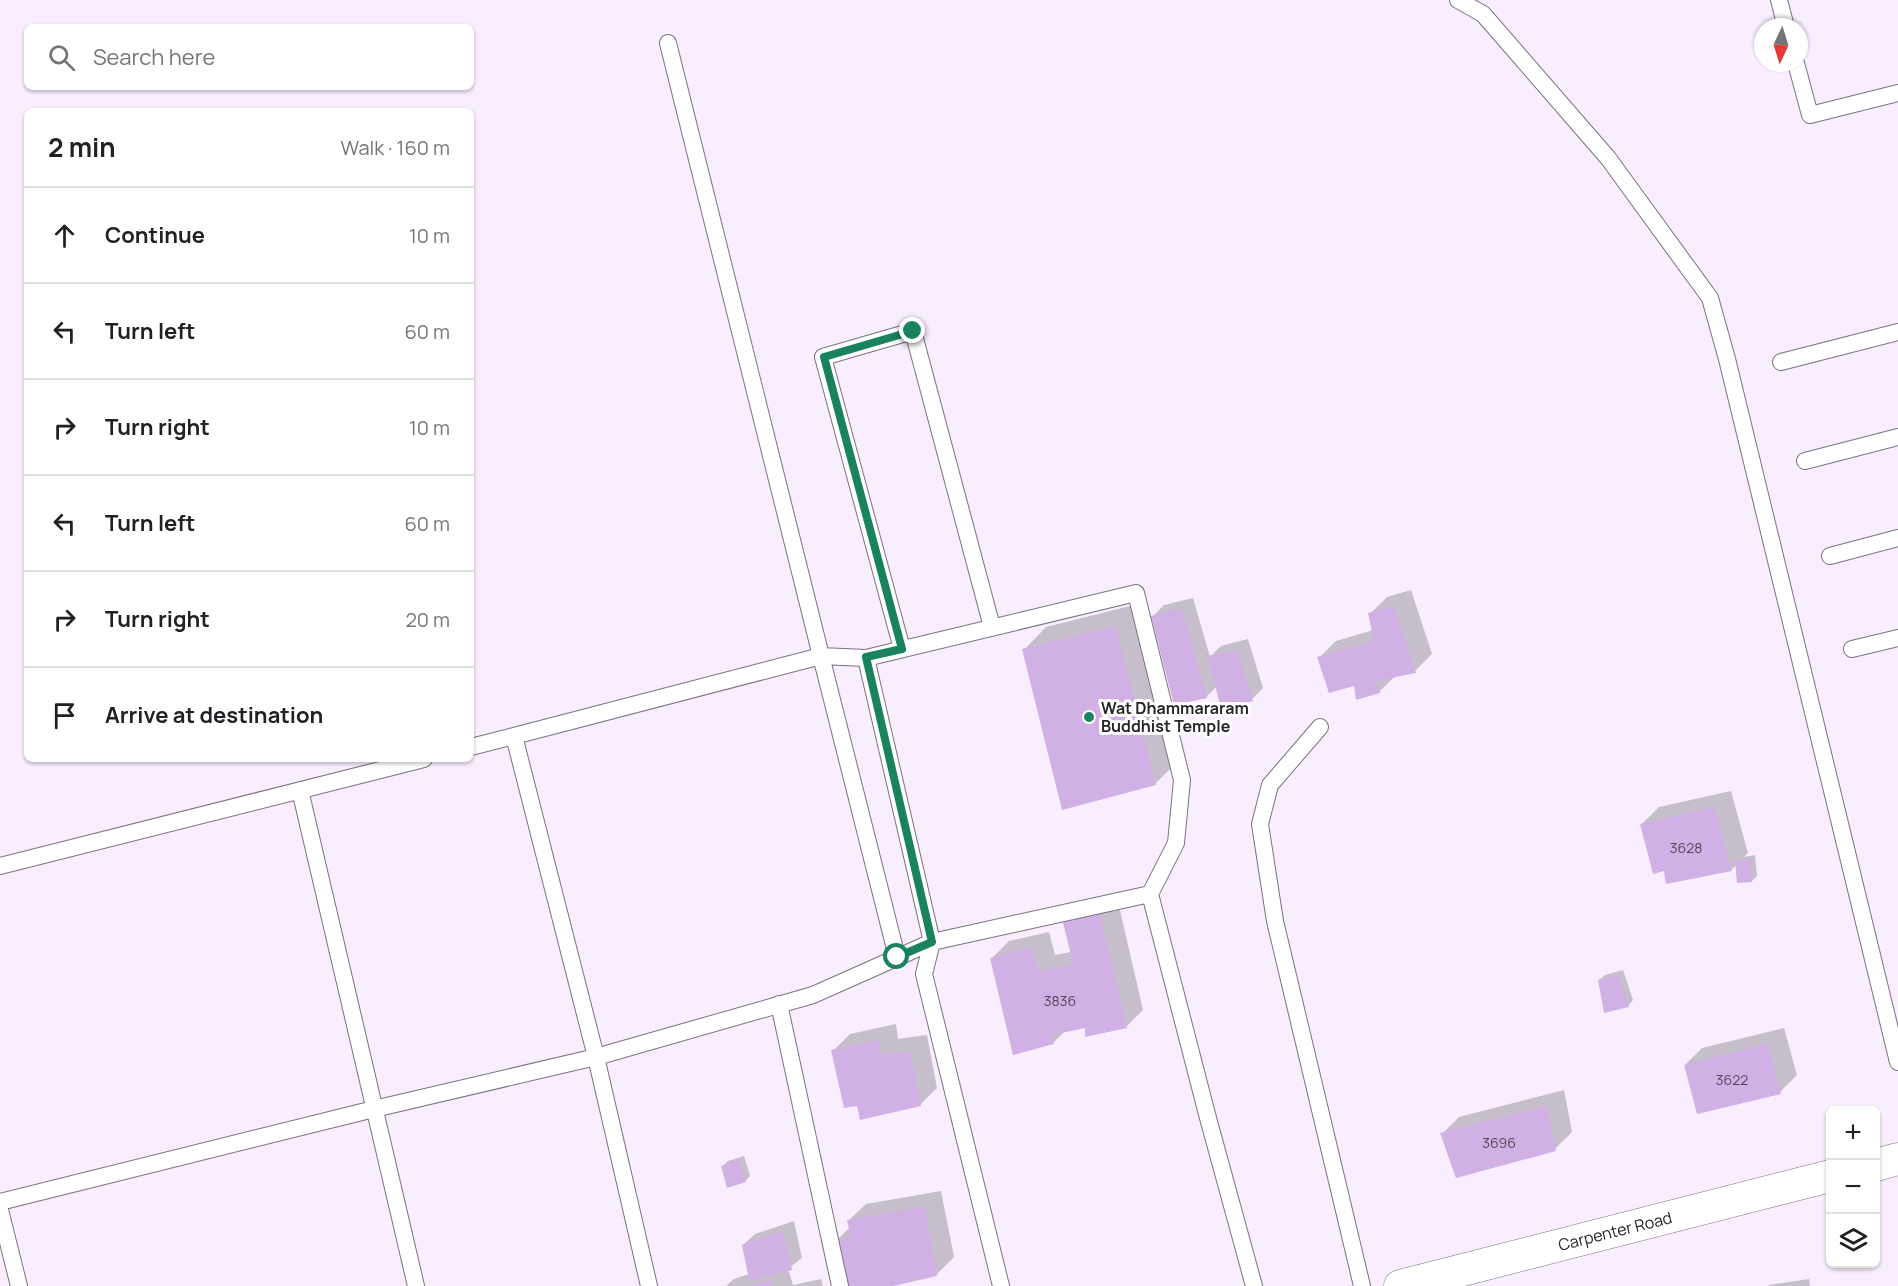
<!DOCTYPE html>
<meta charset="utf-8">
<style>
:root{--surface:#fff;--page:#f6f6f6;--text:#202124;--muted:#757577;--line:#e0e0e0}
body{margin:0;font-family:Manrope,sans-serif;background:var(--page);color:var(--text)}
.controls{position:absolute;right:18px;bottom:18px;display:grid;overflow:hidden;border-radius:9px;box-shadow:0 2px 4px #0004}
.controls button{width:54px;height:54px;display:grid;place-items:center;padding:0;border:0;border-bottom:2px solid var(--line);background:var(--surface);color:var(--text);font:30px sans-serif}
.compass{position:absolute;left:1754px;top:18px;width:54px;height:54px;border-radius:50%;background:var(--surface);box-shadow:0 2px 4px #0004;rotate:184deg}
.stop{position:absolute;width:18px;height:18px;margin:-14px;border:4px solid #19825e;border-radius:50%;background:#fff}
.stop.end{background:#19825e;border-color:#fff;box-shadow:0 2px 6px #0008}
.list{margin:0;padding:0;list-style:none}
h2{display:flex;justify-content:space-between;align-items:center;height:78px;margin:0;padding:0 24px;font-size:26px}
h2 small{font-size:20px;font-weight:400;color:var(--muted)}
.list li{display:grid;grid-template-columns:39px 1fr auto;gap:18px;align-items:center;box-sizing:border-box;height:96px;padding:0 24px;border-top:2px solid var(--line)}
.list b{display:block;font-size:22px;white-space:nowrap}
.list em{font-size:20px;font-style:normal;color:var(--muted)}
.icon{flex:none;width:33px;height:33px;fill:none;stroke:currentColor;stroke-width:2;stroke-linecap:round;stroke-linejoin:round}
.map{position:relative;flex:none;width:1898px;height:1286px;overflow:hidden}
.search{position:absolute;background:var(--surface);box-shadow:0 2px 4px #0004;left:24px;top:24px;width:450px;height:66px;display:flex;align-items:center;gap:15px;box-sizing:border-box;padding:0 21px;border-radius:9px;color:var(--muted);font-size:22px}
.panel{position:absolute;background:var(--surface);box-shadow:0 2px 4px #0004;left:24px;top:108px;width:450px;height:654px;border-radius:9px}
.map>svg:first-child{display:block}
.shadow{fill:#0003}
.building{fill:#d1b0e5}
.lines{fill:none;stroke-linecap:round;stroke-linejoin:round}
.lane-casing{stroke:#7a7280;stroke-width:18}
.street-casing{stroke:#7a7280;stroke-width:33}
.lane{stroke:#fff;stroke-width:16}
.street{stroke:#fff;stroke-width:32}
.route{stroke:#19825e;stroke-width:8}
.poi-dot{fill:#19825e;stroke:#fff;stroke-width:2}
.labels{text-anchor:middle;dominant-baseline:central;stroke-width:6;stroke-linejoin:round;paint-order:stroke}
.number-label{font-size:14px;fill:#524759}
.poi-label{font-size:16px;font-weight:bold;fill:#27242a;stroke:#fff;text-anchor:start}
.street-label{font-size:16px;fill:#27242a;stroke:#fff}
</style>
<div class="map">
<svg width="1898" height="1286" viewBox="0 0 1898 1286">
<rect width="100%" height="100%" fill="#f8eefe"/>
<path class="shadow" d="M1411 590 1432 654 1415 671 1396 675 1379 692 1355 685 1319 658 1336 641 1373 630 1370 614 1387 597Z
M1193 598 1210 657 1221 646 1248 639 1263 688 1252 699 1217 686 1206 697 1153 616 1164 605Z
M1138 604 1177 762 1155 784 1024 650 1046 627Z
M1731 791 1748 853 1744 857 1755 855 1757 876 1752 881 1737 864 1731 870 1665 869 1642 824 1659 807Z
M1116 893 1143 1010 1126 1027 1086 1026 1065 1031 1053 1043 992 958 1009 941 1049 932 1055 955 1071 952 1080 902Z
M1623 970 1633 1000 1628 1006 1599 980 1605 975Z
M896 1024 898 1039 927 1035 937 1088 920 1105 858 1104 833 1051 850 1034Z
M1784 1028 1797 1075 1780 1092 1685 1065 1702 1048Z
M1564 1090 1572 1132 1555 1149 1442 1134 1459 1117Z
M744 1156 750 1176 745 1181 723 1166 728 1161Z
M941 1191 954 1257 937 1274 886 1286 835 1242 850 1227 849 1220 866 1204Z
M794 1221 802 1258 788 1269 793 1285 821 1279 823 1286H726L734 1279 749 1274 743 1245 755 1234Z
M1809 1279 1810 1286H1768L1769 1285Z"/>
<path class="building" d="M1394 606 1416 673 1375 681 1380 693 1356 700 1354 686 1329 693 1317 657 1374 641 1368 613Z
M1182 609 1207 698 1174 705 1151 616Z
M1116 626 1156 785 1062 810 1022 649Z
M1237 650 1253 701 1221 709 1208 656Z
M1714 807 1732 871 1666 884 1664 871 1653 874 1640 824Z
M1750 860 1752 882 1737 883 1735 861Z
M1099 909 1127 1028 1085 1037V1028L1052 1035 1054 1044 1013 1055 990 958 1032 948 1038 971 1073 964 1062 918Z
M1618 975 1629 1007 1604 1013 1598 980Z
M879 1040 882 1055 910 1051 921 1106 860 1120 857 1106 844 1108 831 1050Z
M1768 1044 1781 1094 1697 1114 1684 1065Z
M1547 1106 1556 1151 1456 1178 1440 1133Z
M739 1160 746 1182 727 1188 721 1166Z
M925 1207 937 1276 893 1286H843L833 1242 851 1237 847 1220Z
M783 1231 792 1270 749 1280 742 1245Z
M770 1281 772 1286H753V1285Z"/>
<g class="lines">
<g class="lane-casing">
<path id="lane" d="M1458 0 1483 14 1608 158 1710 298 1727 359 1898 1062
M1779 0 1786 27
M668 43 821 656 866 658
M1796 63 1810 115 1898 93
M1781 362 1898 332
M1805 461 1898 437
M1830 556 1898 538
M902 649 823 357 913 331 992 627
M1852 649 1898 638
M1320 727 1270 785 1260 824 1275 921 1362 1286
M514 736 821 656 897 957
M300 790 416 1286
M0 866 424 759
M779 1004 840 1286
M0 1202 374 1109 596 1057 514 736 471 747
M0 1210 19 1286
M649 1286 596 1057 813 995 932 942 1150 894
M1001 1286 924 974 932 942 866 658 1136 593 1182 780 1176 843 1150 894 1208 1118 1254 1286"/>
</g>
<g class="street-casing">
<path id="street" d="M1876 1165 1898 1159
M1400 1286 1830 1176"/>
</g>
<use href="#lane" class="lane"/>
<use href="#street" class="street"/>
</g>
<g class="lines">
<path class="route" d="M897 957 932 942 866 657 902 649 824 357 913 331"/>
</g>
<circle class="poi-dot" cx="1089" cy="717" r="6"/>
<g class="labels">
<g class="number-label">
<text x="1686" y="847">3628</text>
<text x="1060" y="1000">3836</text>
<text x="1732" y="1079">3622</text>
<text x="1499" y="1142">3696</text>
</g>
<g class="poi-label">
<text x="1101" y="708">Wat Dhammararam<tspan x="1101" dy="18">Buddhist Temple</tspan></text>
</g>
<g class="street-label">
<text transform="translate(1615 1231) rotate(-14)">Carpenter Road</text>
</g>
</g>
</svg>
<div class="controls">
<button>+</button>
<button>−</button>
<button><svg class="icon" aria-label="layers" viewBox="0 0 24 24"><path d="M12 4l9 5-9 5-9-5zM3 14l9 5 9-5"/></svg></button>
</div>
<svg class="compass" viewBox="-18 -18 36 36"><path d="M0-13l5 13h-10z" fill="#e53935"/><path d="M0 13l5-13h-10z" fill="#757577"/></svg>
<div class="stop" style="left:897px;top:957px"></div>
<div class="stop end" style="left:913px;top:331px"></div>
<div class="search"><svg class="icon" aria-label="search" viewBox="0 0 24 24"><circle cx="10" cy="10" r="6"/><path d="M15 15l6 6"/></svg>Search here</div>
<section class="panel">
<h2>2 min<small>Walk · 160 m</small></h2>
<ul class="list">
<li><svg class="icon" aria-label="ahead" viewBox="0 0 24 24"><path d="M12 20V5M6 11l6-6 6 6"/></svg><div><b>Continue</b></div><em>10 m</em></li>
<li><svg class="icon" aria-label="left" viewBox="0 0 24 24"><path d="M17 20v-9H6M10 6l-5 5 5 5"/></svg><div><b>Turn left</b></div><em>60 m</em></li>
<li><svg class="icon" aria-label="right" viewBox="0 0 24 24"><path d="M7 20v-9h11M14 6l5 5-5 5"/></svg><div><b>Turn right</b></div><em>10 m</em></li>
<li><svg class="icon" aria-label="left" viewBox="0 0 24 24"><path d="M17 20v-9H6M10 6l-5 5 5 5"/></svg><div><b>Turn left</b></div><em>60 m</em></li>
<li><svg class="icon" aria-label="right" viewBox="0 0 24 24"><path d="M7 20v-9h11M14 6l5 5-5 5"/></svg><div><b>Turn right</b></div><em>20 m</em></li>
<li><svg class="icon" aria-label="arrive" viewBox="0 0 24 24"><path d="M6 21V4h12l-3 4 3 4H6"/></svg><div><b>Arrive at destination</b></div></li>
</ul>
</section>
</div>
